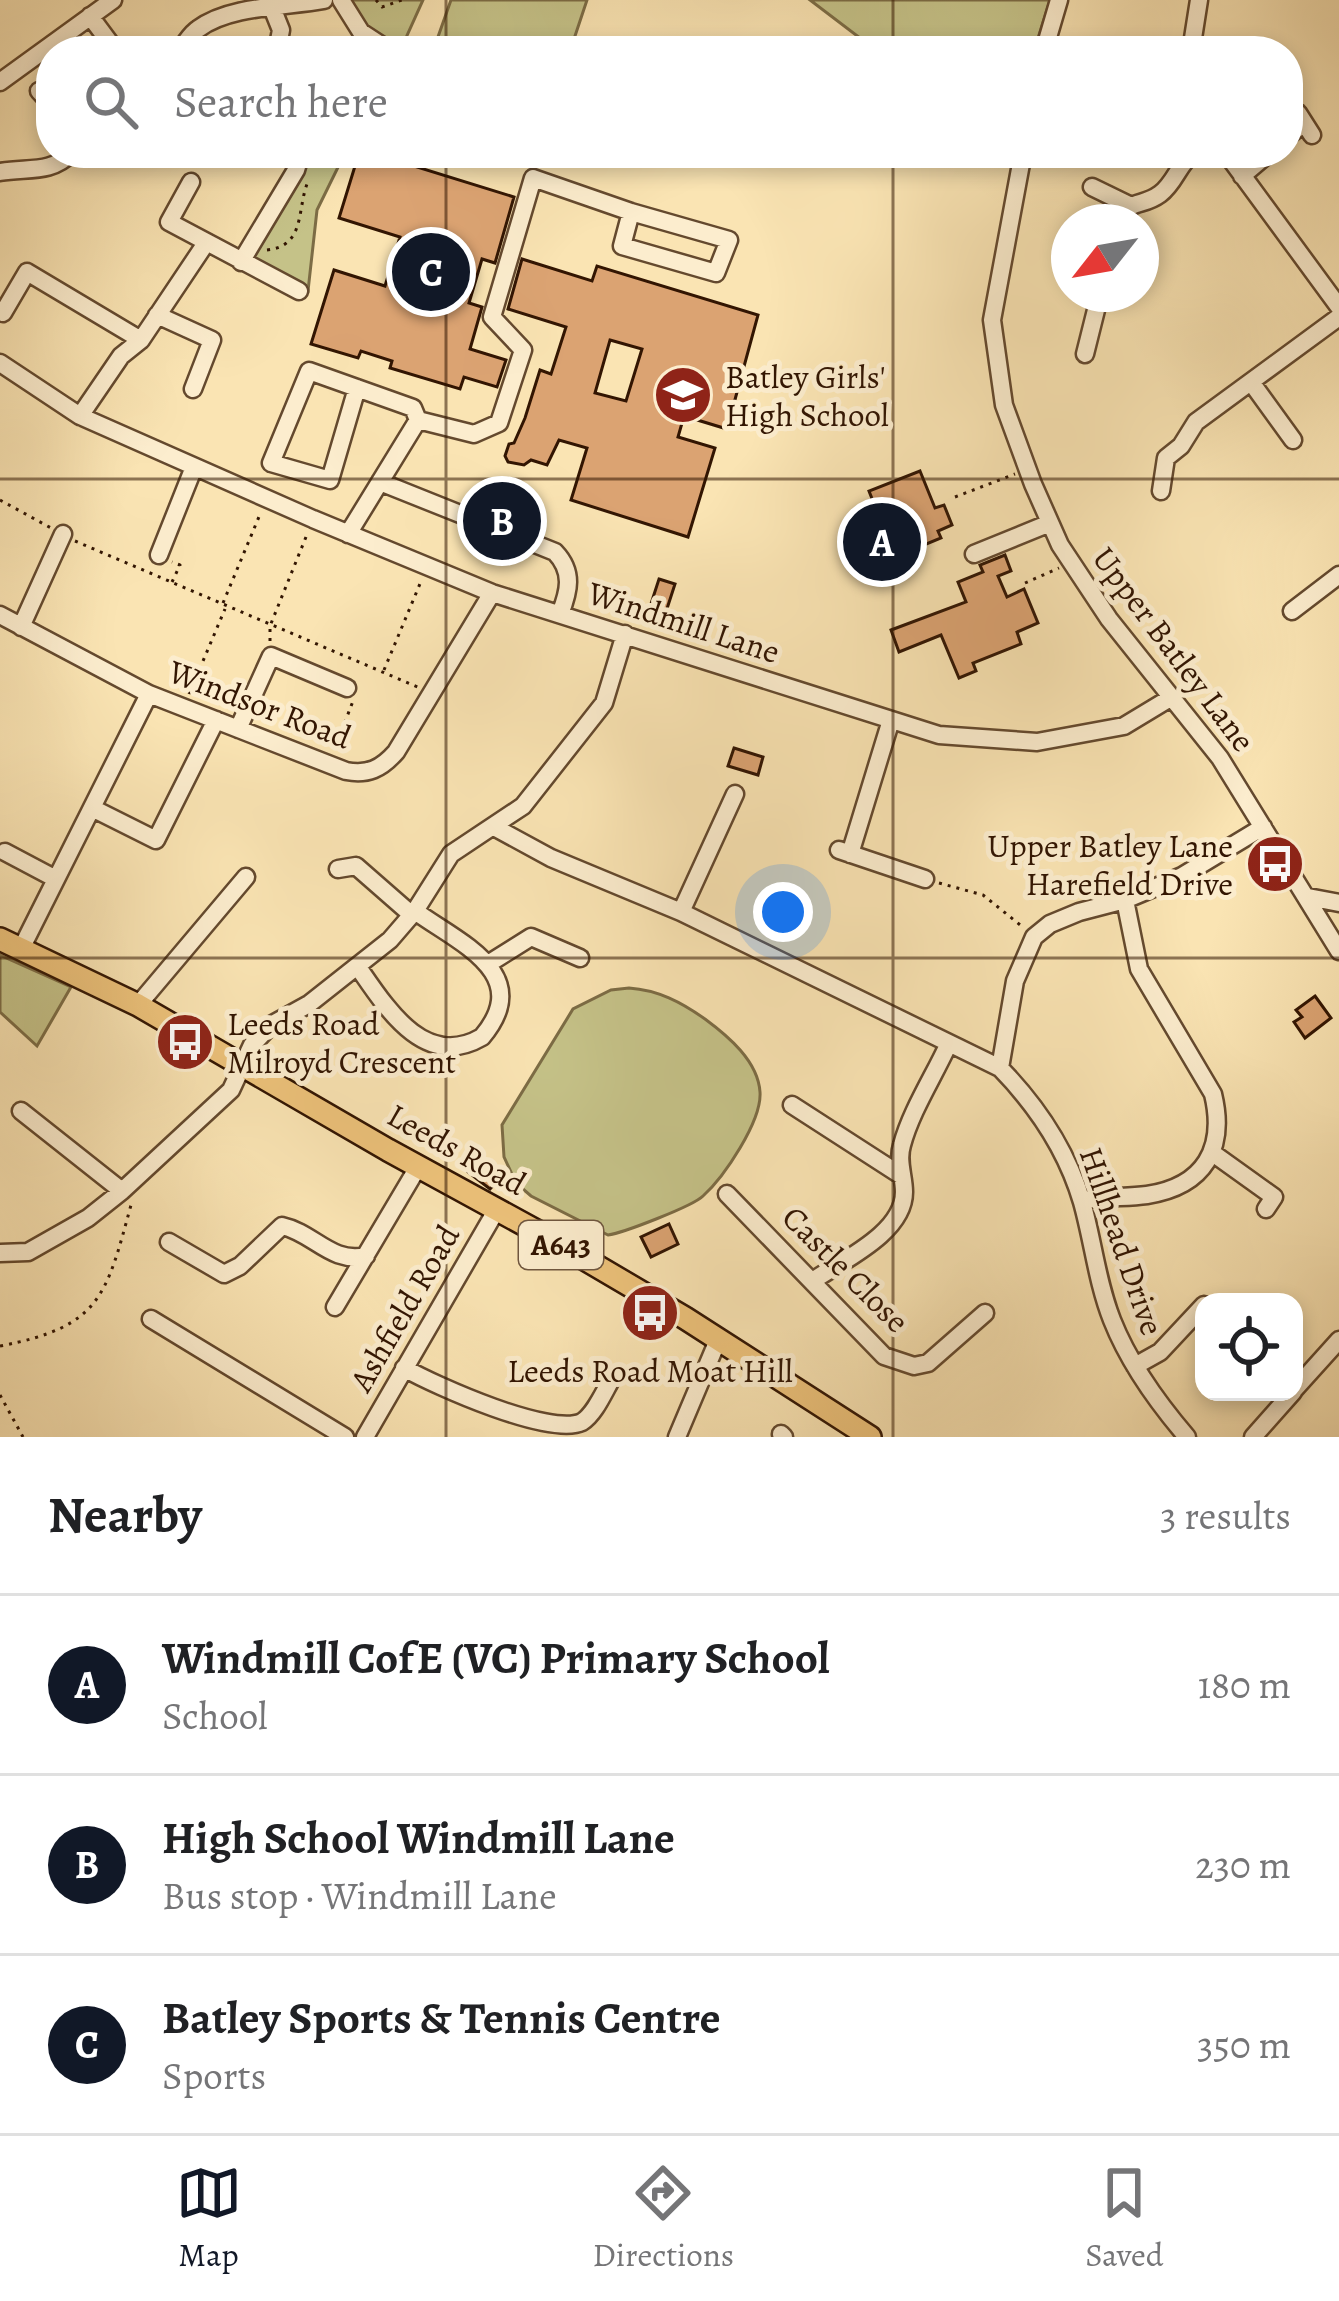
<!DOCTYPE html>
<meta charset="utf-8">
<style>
:root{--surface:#fff;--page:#f6f6f6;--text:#202124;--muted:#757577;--line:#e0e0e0;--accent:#111827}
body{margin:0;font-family:Alegreya,serif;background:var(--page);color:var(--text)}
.controls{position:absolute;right:36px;bottom:36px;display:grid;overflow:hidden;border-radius:24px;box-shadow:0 6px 18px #0003}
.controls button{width:108px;height:108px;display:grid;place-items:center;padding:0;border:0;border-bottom:3px solid var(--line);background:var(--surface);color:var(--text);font:60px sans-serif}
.compass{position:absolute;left:1051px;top:204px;width:108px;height:108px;border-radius:50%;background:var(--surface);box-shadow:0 6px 18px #0003;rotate:239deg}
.you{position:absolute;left:783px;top:912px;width:42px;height:42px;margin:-30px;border:9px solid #fff;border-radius:50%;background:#1a73e8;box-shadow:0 0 0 18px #1a73e833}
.badge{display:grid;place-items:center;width:78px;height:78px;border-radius:50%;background:var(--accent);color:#fff;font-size:39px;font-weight:700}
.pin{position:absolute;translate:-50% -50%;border:6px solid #fff;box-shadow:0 3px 12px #0006}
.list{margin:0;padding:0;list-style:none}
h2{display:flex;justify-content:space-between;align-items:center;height:156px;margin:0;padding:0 48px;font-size:51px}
h2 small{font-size:39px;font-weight:400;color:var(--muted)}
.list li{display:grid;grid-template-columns:78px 1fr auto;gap:36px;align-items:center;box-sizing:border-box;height:180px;padding:0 48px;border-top:3px solid var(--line)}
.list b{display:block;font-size:45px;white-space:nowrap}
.list p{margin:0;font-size:39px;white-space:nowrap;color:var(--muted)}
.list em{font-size:39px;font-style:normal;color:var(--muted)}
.icon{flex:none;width:66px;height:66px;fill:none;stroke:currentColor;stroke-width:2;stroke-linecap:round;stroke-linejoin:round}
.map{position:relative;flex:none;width:1339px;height:1437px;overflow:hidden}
.search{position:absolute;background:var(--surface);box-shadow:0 6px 18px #0003;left:36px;right:36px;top:36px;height:132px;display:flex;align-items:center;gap:30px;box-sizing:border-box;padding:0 42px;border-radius:48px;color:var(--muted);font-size:45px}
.sheet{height:696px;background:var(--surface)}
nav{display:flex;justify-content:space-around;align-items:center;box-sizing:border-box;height:168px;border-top:3px solid var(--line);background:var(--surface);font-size:33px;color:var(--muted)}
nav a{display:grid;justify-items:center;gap:6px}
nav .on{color:var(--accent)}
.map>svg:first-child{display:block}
.green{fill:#c5c288;stroke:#7c6c45;stroke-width:3}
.building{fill:#dba372;stroke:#321502;stroke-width:3;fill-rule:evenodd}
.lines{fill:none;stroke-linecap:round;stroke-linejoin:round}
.minor-casing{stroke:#64492e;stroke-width:21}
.major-casing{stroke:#321502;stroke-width:26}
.path{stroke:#321502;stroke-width:3;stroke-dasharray:3 6;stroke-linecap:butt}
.minor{stroke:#fcedce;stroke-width:16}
.major{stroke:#edc27a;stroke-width:21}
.grid{fill:none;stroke:#321502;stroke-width:3;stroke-opacity:0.55}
.labels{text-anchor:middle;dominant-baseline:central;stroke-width:10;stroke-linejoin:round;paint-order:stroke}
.shield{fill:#fcedce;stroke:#6f563f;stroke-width:3}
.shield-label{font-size:30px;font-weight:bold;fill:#321502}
.poi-label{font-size:33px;fill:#321502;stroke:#fcedce;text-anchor:start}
.street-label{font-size:33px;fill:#321502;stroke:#fcedce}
</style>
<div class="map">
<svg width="1339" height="1437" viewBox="0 0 1339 1437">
<rect width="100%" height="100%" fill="#fae4b3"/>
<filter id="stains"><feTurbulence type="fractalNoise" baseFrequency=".00167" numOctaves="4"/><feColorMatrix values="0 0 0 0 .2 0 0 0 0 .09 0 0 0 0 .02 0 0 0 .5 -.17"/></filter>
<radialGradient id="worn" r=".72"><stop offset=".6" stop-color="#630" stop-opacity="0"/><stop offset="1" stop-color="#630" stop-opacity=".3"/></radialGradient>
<path class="green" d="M343 0H423L400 51 369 36Z
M451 0H587L570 51H433Z
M810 0H1050L1034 51H877Z
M305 153H345L317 210 308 291 247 261Z
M0 955 71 987 37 1046 0 1012Z
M629 988C658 990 681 1002 705 1019 728 1036 758 1061 760 1092 762 1121 724 1177 703 1196 693 1206 623 1233 608 1235L531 1196 516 1183 504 1157 502 1125 573 1009 611 990Z"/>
<path class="building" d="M359 153H372L514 197 495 263 482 259 469 303 482 307 470 349 506 360 497 387 464 377 460 389 390 368 392 361 361 351 358 358 311 344 334 270 385 286 400 237 339 218Z
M522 259 592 281 597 266 758 315 727 429 684 416 678 437 715 448 688 537 571 500 587 448 559 440 547 465 531 460 524 465 508 462 505 456 509 444 514 443 525 418 540 370 551 374 566 327 508 309ZM610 340 642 349 626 401 595 393Z
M920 471 935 508 944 505 952 525 938 531 941 538 895 557 869 491Z
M1005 555 1011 571 998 576 1007 597 1024 589 1038 623 1017 632 1021 644 973 663 976 671 959 678 941 635 899 652 891 630 966 602 958 582 983 572 980 565Z
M659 579 675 584 664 618 648 613Z
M734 748 763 757 758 775 728 766Z
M1315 996 1331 1018 1305 1038 1294 1022 1302 1017 1296 1010Z
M479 1158 500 1178 490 1189 468 1172Z
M669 1224 678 1244 651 1257 641 1237Z"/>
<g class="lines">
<g class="minor-casing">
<path id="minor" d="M341 0 361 32 390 51
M271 5 281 30 277 51
M90 16 116 51
M178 51C185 45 190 34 198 29 230 5 287 7 324 0
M1044 51 1059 0
M1191 51 1199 0
M0 82 113 0
M39 91 51 104
M1298 113 1312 135
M1288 136 1304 123
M1023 153 992 320 1004 405 1033 484 1060 545 1109 619 1220 758 1339 951
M1226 153 1339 307
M0 172C27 167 51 174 71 153
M1242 176 1269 153
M191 182 169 222 299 291
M1092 187 1129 205
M1118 222C1131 197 1141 208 1160 194 1175 183 1178 165 1193 153
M241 262 296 170 301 153
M3 313 27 272 141 340
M157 315 212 340 193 389
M1085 354 1100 294
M0 363 80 416 313 519 492 593 939 735 1037 742 1124 726 1172 697
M1251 382 1293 440
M80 416 121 356 141 340 206 243
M418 420 474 434 499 423 523 350 492 317 533 178 631 212 729 240 716 273 622 246 631 212
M380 482 555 552C574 572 569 591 560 614
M1161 491 1166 458 1181 446 1196 422 1339 317
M348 534 418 420 413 408 309 371 271 463 330 480 357 388
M974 554 1050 523
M159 555 194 467
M1292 611 1339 575
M0 615 149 694 346 771C368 775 381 769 396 752L492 593
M21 627 63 534
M238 729 271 656 347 688
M92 808 156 840 216 720
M494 827 551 858 681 912 1000 1068C1037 1106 1067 1151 1082 1202 1093 1241 1097 1282 1112 1320 1129 1363 1157 1402 1187 1437
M839 850 925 879
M5 852 56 879
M850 854 891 720
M338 869 356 866 412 915
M1308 897 1339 903
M681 912 735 794
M21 949 149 694
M488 964 531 937 580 958
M358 967C387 1009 425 1070 482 1037 536 973 457 942 415 911
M138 1005 246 877
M1000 1068 1015 981 1034 937 1050 924 1079 912 1125 900 1182 876 1263 827
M792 1105 902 1176
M21 1111 122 1191
M1214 1154 1274 1197 1266 1209
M727 1194 884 1356 914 1366 928 1363 985 1313
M1082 1201C1104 1196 1125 1198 1147 1195 1205 1186 1226 1148 1213 1094L1139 969 1125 900
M169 1242 224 1274 240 1266 282 1226C314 1233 331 1264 366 1256
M0 1253 28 1252 88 1218 122 1191 231 1090 252 1045 271 1025 309 1004 390 940 415 911 451 854 523 806 604 703 625 634
M814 1280C843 1260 904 1233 904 1192 904 1176 897 1161 902 1145 911 1111 934 1076 949 1043
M335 1307 418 1167
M151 1319 345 1437
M1135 1366 1160 1352 1204 1305
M404 1368C436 1386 550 1437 582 1422 596 1413 605 1389 614 1375
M1294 1390 1339 1340
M781 1434 784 1437
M365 1437 497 1209
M677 1437 718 1340
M1253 1437 1293 1392"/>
</g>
<g class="major-casing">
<path id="major" d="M0 939 138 1005 388 1150 549 1238 685 1318 870 1437"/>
</g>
<path class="path" d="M376 0 382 7 402 0
M267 250C305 246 297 211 307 184
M955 497 1015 474
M0 500 51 528
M75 541 420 688
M172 582 180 565 172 562
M1025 583 1059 568
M223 603 261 512
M270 641V626L308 532
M384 670 422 579
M189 694 225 609
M335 748 353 701
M939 883 983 895 1024 928
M0 1346C100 1327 106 1297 131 1205
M0 1395 23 1437"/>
<use href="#minor" class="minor"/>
<use href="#major" class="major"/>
</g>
<path class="grid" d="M446 0V51M893 0V51M446 153V1437M893 153V1437M0 479H1339M0 958H1339"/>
<defs>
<g id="school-disc" transform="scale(3)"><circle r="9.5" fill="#8f2418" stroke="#fcedce"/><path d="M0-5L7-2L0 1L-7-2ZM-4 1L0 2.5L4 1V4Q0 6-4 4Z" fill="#fff"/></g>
<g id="bus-disc" transform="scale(3)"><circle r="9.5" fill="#8f2418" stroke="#fcedce"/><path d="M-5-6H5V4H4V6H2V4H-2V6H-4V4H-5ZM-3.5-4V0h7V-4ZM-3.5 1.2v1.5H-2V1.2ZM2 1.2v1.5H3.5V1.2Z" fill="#fff"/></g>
</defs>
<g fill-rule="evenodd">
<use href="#school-disc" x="683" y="395"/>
<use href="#bus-disc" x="1275" y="864"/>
<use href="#bus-disc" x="185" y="1042"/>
<use href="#bus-disc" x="650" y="1313"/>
</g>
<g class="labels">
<rect class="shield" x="519" y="1221" width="84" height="48" rx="9"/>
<g class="shield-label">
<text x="561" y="1245">A643</text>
</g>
<g class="poi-label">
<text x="725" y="376">Batley Girls'<tspan x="725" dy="38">High School</tspan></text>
<text x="1233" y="845" text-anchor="end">Upper Batley Lane<tspan x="1233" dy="38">Harefield Drive</tspan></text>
<text x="227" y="1023">Leeds Road<tspan x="227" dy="38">Milroyd Crescent</tspan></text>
<text x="650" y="1370" text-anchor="middle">Leeds Road Moat Hill</text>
</g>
<g class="street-label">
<text transform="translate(684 622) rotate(18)">Windmill Lane</text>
<text transform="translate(1174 649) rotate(53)">Upper Batley Lane</text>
<text transform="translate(260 704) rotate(21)">Windsor Road</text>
<text transform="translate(457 1149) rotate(29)">Leeds Road</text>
<text transform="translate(1122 1241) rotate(71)">Hillhead Drive</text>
<text transform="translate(846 1269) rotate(45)">Castle Close</text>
<text transform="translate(404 1308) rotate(-60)">Ashfield Road</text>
</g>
</g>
<rect width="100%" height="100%" filter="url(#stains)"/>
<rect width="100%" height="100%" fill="url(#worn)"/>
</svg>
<div class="controls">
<button><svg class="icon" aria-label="locate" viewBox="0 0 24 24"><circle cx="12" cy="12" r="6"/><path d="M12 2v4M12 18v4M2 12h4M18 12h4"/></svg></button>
</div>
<svg class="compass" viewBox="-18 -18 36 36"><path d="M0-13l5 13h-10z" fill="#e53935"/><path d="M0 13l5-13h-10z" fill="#757577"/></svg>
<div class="you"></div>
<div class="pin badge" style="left:882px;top:542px">A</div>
<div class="pin badge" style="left:502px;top:521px">B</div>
<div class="pin badge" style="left:431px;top:272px">C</div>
<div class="search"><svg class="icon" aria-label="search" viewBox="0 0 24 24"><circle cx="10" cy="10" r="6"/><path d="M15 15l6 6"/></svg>Search here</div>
</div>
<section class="sheet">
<h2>Nearby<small>3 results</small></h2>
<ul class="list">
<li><span class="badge">A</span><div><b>Windmill CofE (VC) Primary School</b><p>School</p></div><em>180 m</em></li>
<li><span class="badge">B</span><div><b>High School Windmill Lane</b><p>Bus stop · Windmill Lane</p></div><em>230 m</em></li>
<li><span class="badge">C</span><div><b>Batley Sports &amp; Tennis Centre</b><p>Sports</p></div><em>350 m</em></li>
</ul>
</section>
<nav>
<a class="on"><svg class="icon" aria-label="map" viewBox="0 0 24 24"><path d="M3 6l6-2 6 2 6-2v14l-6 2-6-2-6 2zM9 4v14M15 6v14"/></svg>Map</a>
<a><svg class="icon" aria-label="directions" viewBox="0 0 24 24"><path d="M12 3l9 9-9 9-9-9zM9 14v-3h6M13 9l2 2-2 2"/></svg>Directions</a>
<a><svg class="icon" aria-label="saved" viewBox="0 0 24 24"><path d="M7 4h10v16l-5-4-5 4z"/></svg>Saved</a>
</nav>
